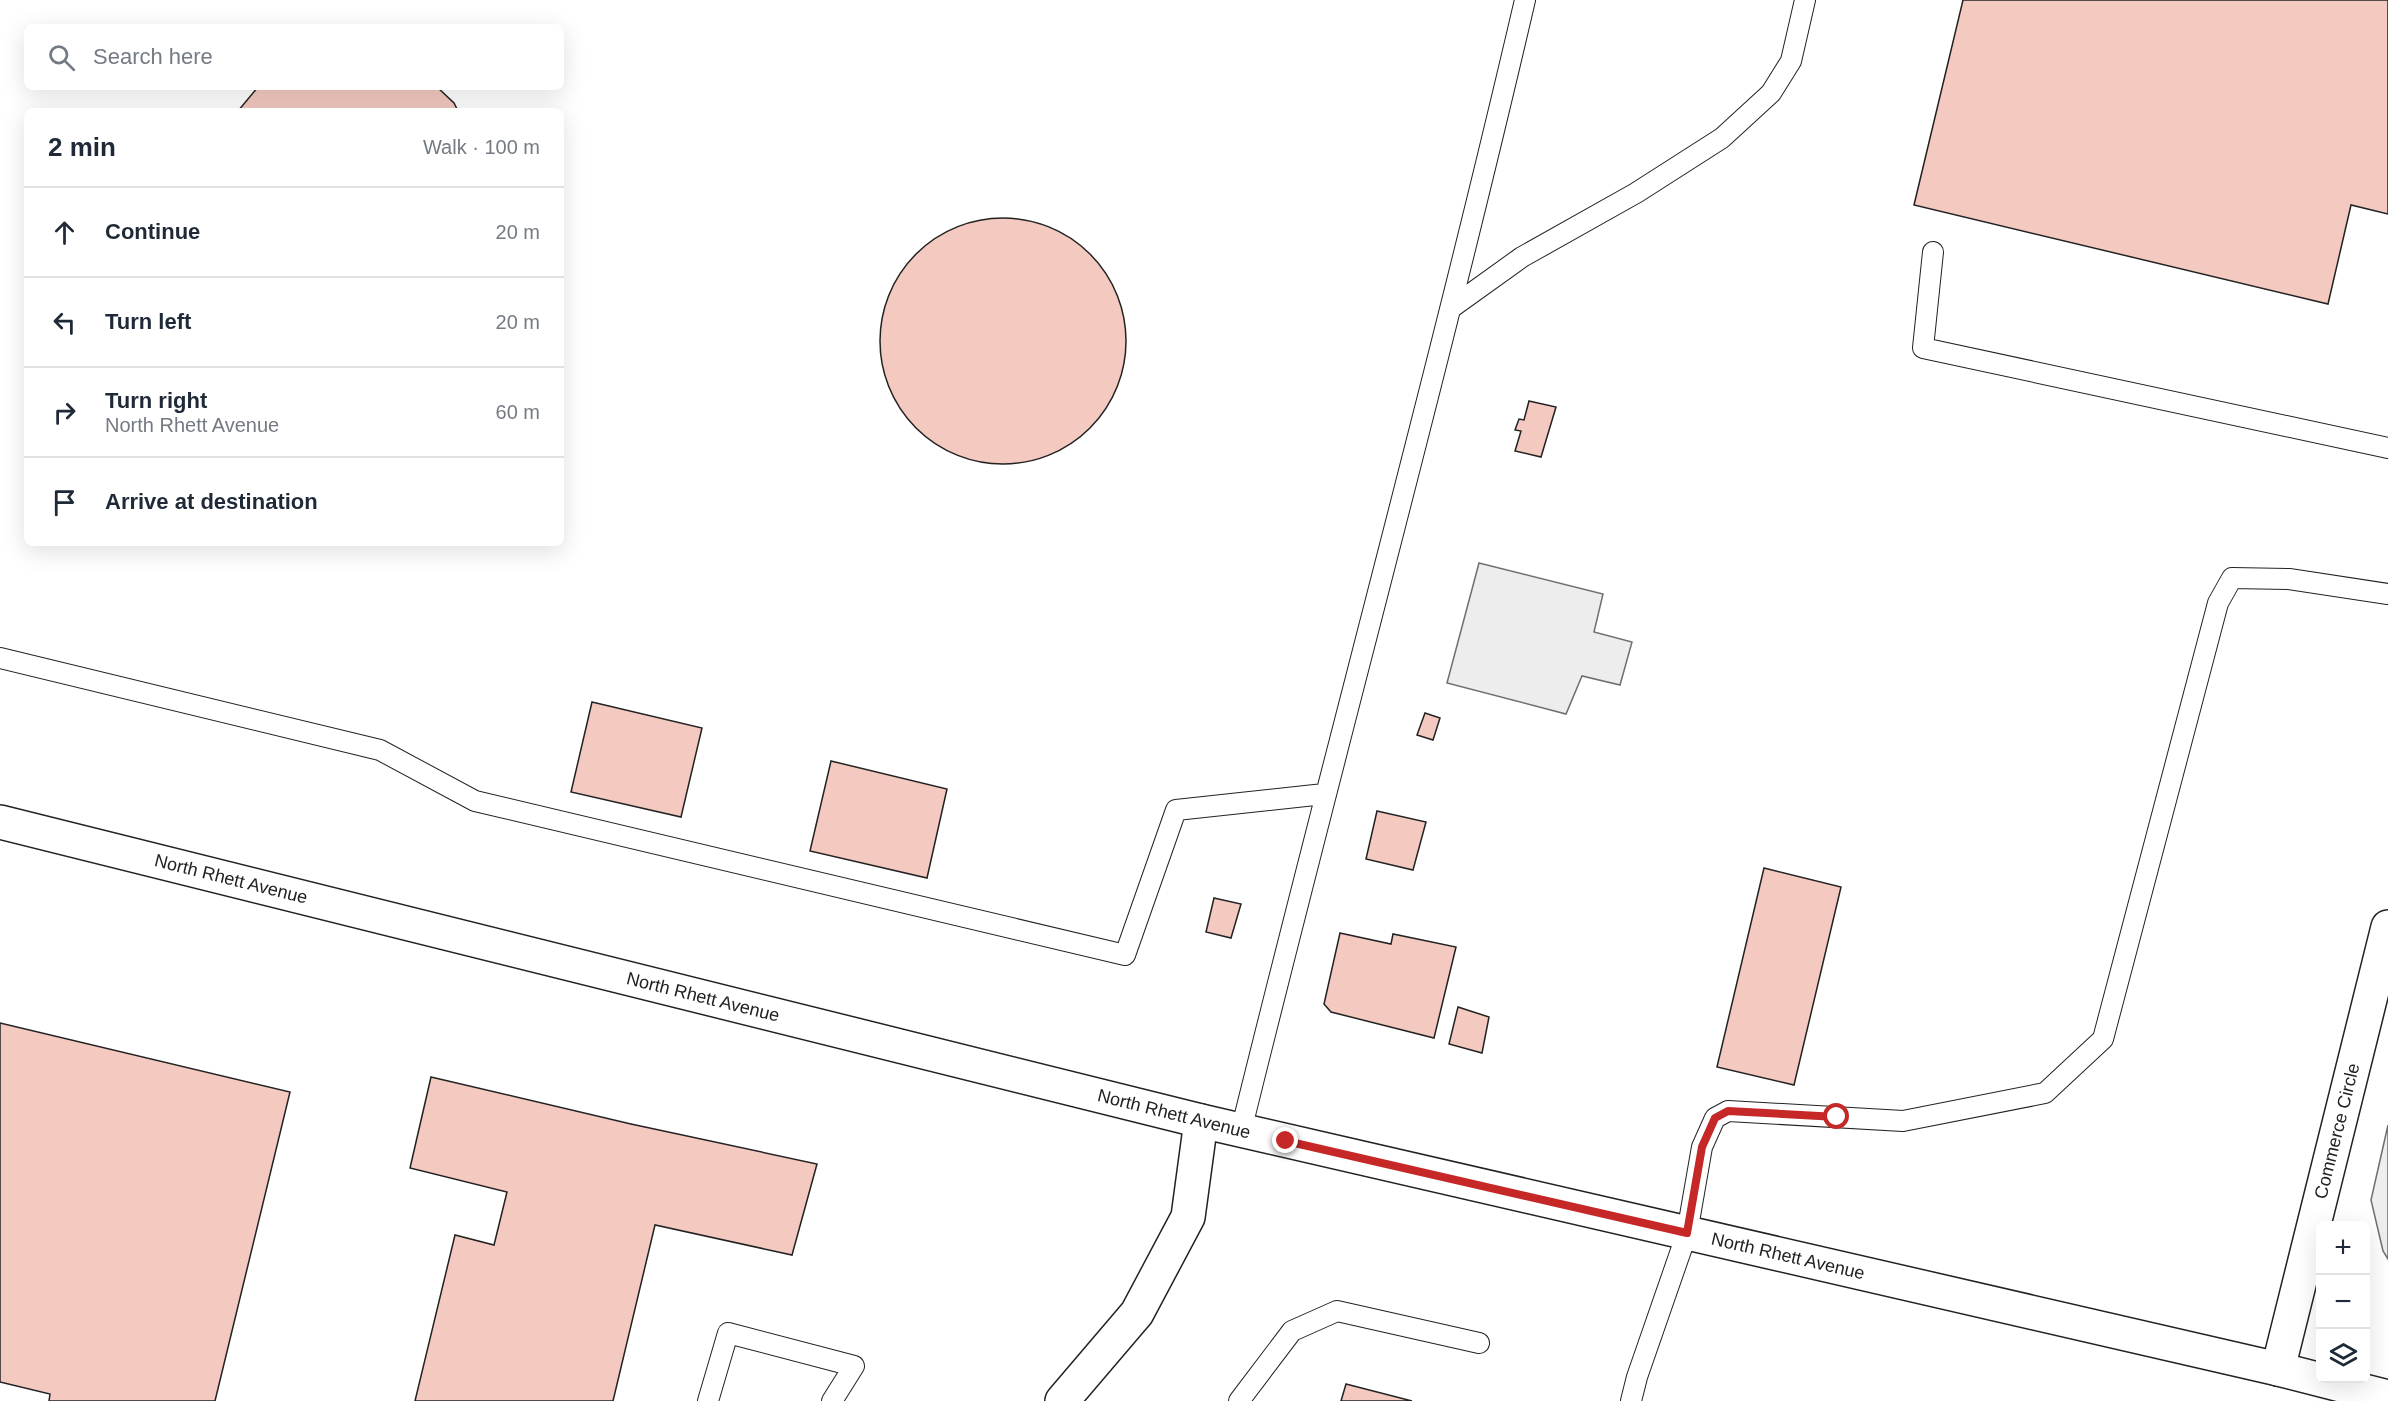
<!DOCTYPE html>
<meta charset="utf-8">
<style>
:root{--surface:#fff;--page:#f6f6f7;--text:#1f2937;--muted:#747a83;--line:#e0e1e3}
body{margin:0;font-family:Helvetica,sans-serif;background:var(--page);color:var(--text)}
.controls{position:absolute;right:18px;bottom:18px;display:grid;overflow:hidden;border-radius:9px;box-shadow:0 6px 24px #0002}
.controls button{width:54px;height:54px;display:grid;place-items:center;padding:0;border:0;border-bottom:2px solid var(--line);background:var(--surface);color:var(--text);font:30px sans-serif}
.stop{position:absolute;width:18px;height:18px;margin:-14px;border:4px solid #c62828;border-radius:50%;background:#fff}
.stop.end{background:#c62828;border-color:#fff;box-shadow:0 2px 6px #0008}
.list{margin:0;padding:0;list-style:none}
h2{display:flex;justify-content:space-between;align-items:center;height:78px;margin:0;padding:0 24px;font-size:26px}
h2 small{font-size:20px;font-weight:400;color:var(--muted)}
.list li{display:grid;grid-template-columns:39px 1fr auto;gap:18px;align-items:center;box-sizing:border-box;height:90px;padding:0 24px;border-top:2px solid var(--line)}
.list b{display:block;font-size:22px;white-space:nowrap}
.list p{margin:0;font-size:20px;white-space:nowrap;color:var(--muted)}
.list em{font-size:20px;font-style:normal;color:var(--muted)}
.icon{flex:none;width:33px;height:33px;fill:none;stroke:currentColor;stroke-width:2;stroke-linecap:round;stroke-linejoin:round}
.map{position:relative;flex:none;width:2388px;height:1401px;overflow:hidden}
.search{position:absolute;background:var(--surface);box-shadow:0 6px 24px #0002;left:24px;top:24px;width:540px;height:66px;display:flex;align-items:center;gap:15px;box-sizing:border-box;padding:0 21px;border-radius:9px;color:var(--muted);font-size:22px}
.panel{position:absolute;background:var(--surface);box-shadow:0 6px 24px #0002;left:24px;top:108px;width:540px;height:438px;border-radius:9px}
.map>svg:first-child{display:block}
.green{fill:#eee;stroke:#6f6f6f;stroke-width:1.5}
.parking{fill:#ededed;stroke:#6f6f6f;stroke-width:1.5}
.building{fill:#f3c9c0;stroke:#222;stroke-width:1.5}
.lines{fill:none;stroke-linecap:round;stroke-linejoin:round}
.service-casing{stroke:#222;stroke-width:22}
.minor-casing{stroke:#222;stroke-width:36}
.secondary-casing{stroke:#222;stroke-width:36}
.service{stroke:#fff;stroke-width:20}
.minor{stroke:#fff;stroke-width:33}
.secondary{stroke:#fff;stroke-width:33}
.route{stroke:#c62828;stroke-width:8}
.labels{text-anchor:middle;dominant-baseline:central;stroke-width:4.5;stroke-linejoin:round;paint-order:stroke}
.street-label{font-size:18px;fill:#222;stroke:#fff}
</style>
<div class="map">
<svg width="2388" height="1401" viewBox="0 0 2388 1401">
<rect width="100%" height="100%" fill="#fff"/>
<path class="green" d="M2388 1125V1259L2383 1251 2371 1200Z"/>
<path class="parking" d="M1479 563 1603 594 1594 632 1632 642 1620 685 1582 676 1566 714 1447 683Z"/>
<path class="building" d="M1963 0H2388V214L2351 205 2328 304 1914 205Z
M258 87H437L454 103 458 111H238Z
M880 341a123 123 0 1 1 246 0a123 123 0 1 1-246 0Z
M1529 401 1556 407 1541 457 1515 451 1521 431 1515 430 1519 419 1524 420Z
M592 702 702 728 681 817 571 792Z
M1425 713 1440 718 1433 740 1417 735Z
M831 761 947 789 927 878 810 851Z
M1377 811 1426 822 1413 870 1366 859Z
M1764 868 1841 887 1794 1085 1717 1067Z
M1214 898 1241 904 1231 938 1206 932Z
M1340 933 1391 944 1393 934 1456 947 1434 1038 1331 1012 1324 1004Z
M1458 1007 1489 1017 1482 1053 1449 1044Z
M0 1023 290 1092 215 1401H49L50 1394 0 1382Z
M431 1077 631 1124 817 1164 792 1255 655 1225 613 1401H415L455 1235 494 1245 507 1192 410 1168Z
M1346 1384 1412 1401H1341Z"/>
<g class="lines">
<g class="service-casing">
<path id="service" d="M1933 252 1923 348 2388 448
M1451 308 1522 257 1636 193 1722 138 1771 93 1791 61 1805 0
M0 658 380 750 475 801 1125 955 1176 810 1324 794
M1241 1131C1334 753 1437 378 1525 0
M708 1401 728 1333 854 1366 832 1401
M1239 1401 1292 1331 1337 1311 1479 1343
M1631 1401 1637 1377 1687 1233 1702 1147 1715 1118 1728 1111 1903 1121 2045 1093 2103 1039 2218 603 2232 578 2289 579 2388 594"/>
</g>
<g class="minor-casing">
<path id="minor" d="M2278 1369 2388 927
M1062 1401 1137 1313 1188 1217 1201 1121"/>
</g>
<g class="secondary-casing">
<path id="secondary" d="M0 822 1201 1121 2278 1369 2388 1397"/>
</g>
<use href="#service" class="service"/>
<use href="#minor" class="minor"/>
<use href="#secondary" class="secondary"/>
</g>
<g class="lines">
<path class="route" d="M1286 1141 1687 1233 1702 1147 1715 1118 1728 1111 1837 1117"/>
</g>
<g class="labels">
<g class="street-label">
<text transform="translate(231 879) rotate(14)">North Rhett Avenue</text>
<text transform="translate(703 997) rotate(14)">North Rhett Avenue</text>
<text transform="translate(1174 1114) rotate(14)">North Rhett Avenue</text>
<text transform="translate(2337 1131) rotate(-76)">Commerce Circle</text>
<text transform="translate(1788 1256) rotate(13)">North Rhett Avenue</text>
</g>
</g>
</svg>
<div class="controls">
<button>+</button>
<button>−</button>
<button><svg class="icon" aria-label="layers" viewBox="0 0 24 24"><path d="M12 4l9 5-9 5-9-5zM3 14l9 5 9-5"/></svg></button>
</div>
<div class="stop" style="left:1837px;top:1117px"></div>
<div class="stop end" style="left:1286px;top:1141px"></div>
<div class="search"><svg class="icon" aria-label="search" viewBox="0 0 24 24"><circle cx="10" cy="10" r="6"/><path d="M15 15l6 6"/></svg>Search here</div>
<section class="panel">
<h2>2 min<small>Walk · 100 m</small></h2>
<ul class="list">
<li><svg class="icon" aria-label="ahead" viewBox="0 0 24 24"><path d="M12 20V5M6 11l6-6 6 6"/></svg><div><b>Continue</b></div><em>20 m</em></li>
<li><svg class="icon" aria-label="left" viewBox="0 0 24 24"><path d="M17 20v-9H6M10 6l-5 5 5 5"/></svg><div><b>Turn left</b></div><em>20 m</em></li>
<li><svg class="icon" aria-label="right" viewBox="0 0 24 24"><path d="M7 20v-9h11M14 6l5 5-5 5"/></svg><div><b>Turn right</b><p>North Rhett Avenue</p></div><em>60 m</em></li>
<li><svg class="icon" aria-label="arrive" viewBox="0 0 24 24"><path d="M6 21V4h12l-3 4 3 4H6"/></svg><div><b>Arrive at destination</b></div></li>
</ul>
</section>
</div>
